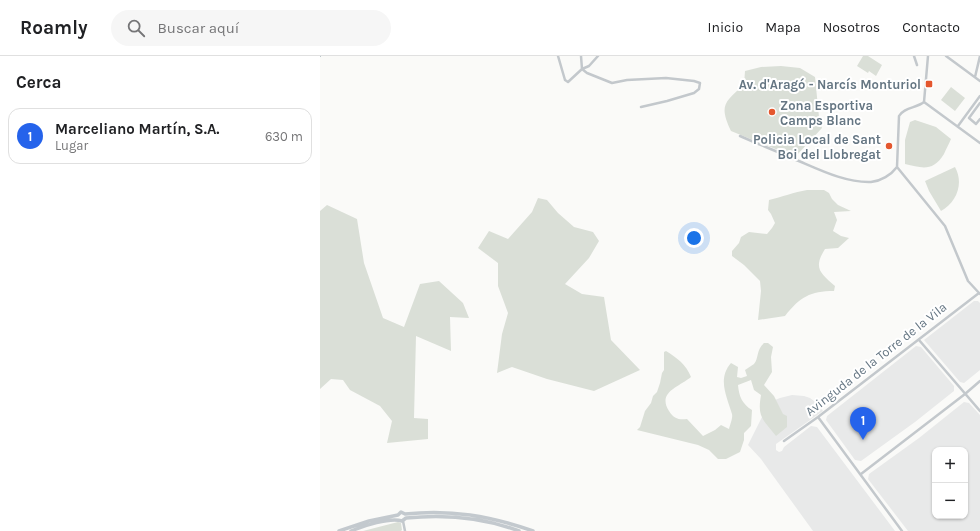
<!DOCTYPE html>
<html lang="es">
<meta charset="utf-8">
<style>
:root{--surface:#fff;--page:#f6f6f6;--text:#202124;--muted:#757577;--line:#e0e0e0;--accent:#2563eb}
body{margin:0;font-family:Karla,sans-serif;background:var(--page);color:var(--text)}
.controls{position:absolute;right:12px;bottom:12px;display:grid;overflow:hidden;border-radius:8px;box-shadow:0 1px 3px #0004}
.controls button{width:36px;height:36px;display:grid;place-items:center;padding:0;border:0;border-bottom:1px solid var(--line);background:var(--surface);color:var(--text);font:20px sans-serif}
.you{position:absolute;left:374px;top:182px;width:14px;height:14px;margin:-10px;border:3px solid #fff;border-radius:50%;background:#1a73e8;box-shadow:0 0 0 6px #1a73e833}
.badge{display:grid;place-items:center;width:26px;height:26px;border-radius:50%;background:var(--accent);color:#fff;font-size:13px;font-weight:700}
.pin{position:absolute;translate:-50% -33px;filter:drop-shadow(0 1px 2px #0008)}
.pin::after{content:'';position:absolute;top:21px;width:14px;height:12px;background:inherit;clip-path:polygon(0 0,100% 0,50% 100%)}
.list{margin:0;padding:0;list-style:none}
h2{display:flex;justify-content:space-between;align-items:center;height:52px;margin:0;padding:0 16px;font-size:17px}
h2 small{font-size:13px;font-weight:400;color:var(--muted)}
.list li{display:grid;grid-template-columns:26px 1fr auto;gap:12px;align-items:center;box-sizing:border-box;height:56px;margin:0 8px 8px;padding:0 8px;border:1px solid var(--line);border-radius:12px}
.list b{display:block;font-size:15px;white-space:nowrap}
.list p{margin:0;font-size:13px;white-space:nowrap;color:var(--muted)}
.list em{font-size:13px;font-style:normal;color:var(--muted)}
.icon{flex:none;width:22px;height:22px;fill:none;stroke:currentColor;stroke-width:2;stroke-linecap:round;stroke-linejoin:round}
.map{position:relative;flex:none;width:660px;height:475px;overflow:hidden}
header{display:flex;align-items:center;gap:24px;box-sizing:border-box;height:56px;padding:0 20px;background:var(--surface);border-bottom:1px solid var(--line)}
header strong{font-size:19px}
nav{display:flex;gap:22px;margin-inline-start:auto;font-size:14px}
.search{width:280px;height:36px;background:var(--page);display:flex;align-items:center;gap:10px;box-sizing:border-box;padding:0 14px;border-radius:22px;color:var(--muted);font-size:15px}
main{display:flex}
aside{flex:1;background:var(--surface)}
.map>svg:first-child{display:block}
.built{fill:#e8e9e9;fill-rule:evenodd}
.green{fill:#dadfd7}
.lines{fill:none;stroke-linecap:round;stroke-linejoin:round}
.stream{stroke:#bbc7cb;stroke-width:1}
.street{stroke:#c3c8cc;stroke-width:2.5}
.secondary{stroke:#c3c9ce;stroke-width:3.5}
.poi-dot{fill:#e4572e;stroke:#fff;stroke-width:1.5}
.labels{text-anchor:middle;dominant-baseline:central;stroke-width:4;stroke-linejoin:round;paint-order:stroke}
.poi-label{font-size:13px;font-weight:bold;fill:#657683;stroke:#fff;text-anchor:end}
.street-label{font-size:13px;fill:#657683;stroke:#fff}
</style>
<header>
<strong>Roamly</strong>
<div class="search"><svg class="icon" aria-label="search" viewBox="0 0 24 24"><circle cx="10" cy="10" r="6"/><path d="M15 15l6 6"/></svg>Buscar aquí</div>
<nav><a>Inicio</a><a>Mapa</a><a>Nosotros</a><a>Contacto</a></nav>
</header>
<main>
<aside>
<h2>Cerca<small></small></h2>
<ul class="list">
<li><span class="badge">1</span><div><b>Marceliano Martín, S.A.</b><p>Lugar</p></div><em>630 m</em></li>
</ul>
</aside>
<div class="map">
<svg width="660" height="475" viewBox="0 0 660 475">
<rect width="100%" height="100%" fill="#fafaf8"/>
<path class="built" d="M654 245H658L660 247V314L644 327 640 326 604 284Z
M596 290 601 291 634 330V335L595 366 541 405 535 404 506 364 507 360Z
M472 339 484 340 490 342 498 348 503 355 456 388V394L459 396 462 395 464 391 491 370 497 371 575 475H493L441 403 428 389 445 355 455 344 460 342Z
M644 346 649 347 660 359V475H588L548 423 549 418 599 382ZM615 394H645V460H615Z"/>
<path class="green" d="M543 0H548L562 9 556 20 549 15 548 17 537 10Z
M461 10 480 12 495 21 499 61 502 72 475 101 411 75C399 50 404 46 424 29L425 15 441 11Z
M631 31 645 42 635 55 621 44Z
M595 64 616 71 631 83C629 88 626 93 624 98 613 116 602 112 585 108V84L590 66Z
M635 111C644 127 637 146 621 155L609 135 605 125Z
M487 134H504L509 137 512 143 518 149 531 155 514 156 517 164 513 175 521 180 529 182 518 192 505 193C493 212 500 217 515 230L514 235C490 235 480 241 465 260L438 264 441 235 440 225 424 209 412 200V195L419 187 421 181 429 176 447 178 452 172 455 167 451 158 448 154 449 144C462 141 474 136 487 134Z
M218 142 227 144 238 157 254 171 273 176 279 185 269 202 245 228 262 238 284 241 291 284 320 314 274 335 227 323 192 311 177 317 182 278 188 257 178 230V207L158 192 169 175 188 183 212 156Z
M7 149 37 163 44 207 63 262 84 271 100 228 119 225 143 247 149 262 130 261 131 295 96 280 94 362 108 363V383L67 387 72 365 60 350 30 334 23 324 11 323 0 333V155Z
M444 287H448L453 291 451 301 452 316 444 329 454 340 463 358 467 360V371L456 380C443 363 437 362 441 339L434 334 431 324 418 329C419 340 422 348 432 354L431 370 424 377V384L420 396 406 403H398L389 394 378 389 317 374 320 371 325 355 331 347 333 340 337 336 340 327 342 317 344 314V296L346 295C357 302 366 308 371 321 359 331 337 336 349 355 354 363 359 364 367 363L383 380 395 374 401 369 409 373C410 369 413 362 412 358 407 341 397 323 411 307L418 311 417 321 421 322 427 320 425 314C428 312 431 310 434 308 439 302 436 294 444 287Z
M78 466 81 467 82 474 81 475H43Z"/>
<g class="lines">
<path class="stream" d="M0 1 1 0"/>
<path class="street" d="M238 0 245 24 248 26 262 13 269 10 278 0
M261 0 262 13
M594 0 597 9
M626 0 660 25
M262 13 267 17 292 27 307 24 346 22 374 25 380 27 379 33 374 37 347 45 321 51
M655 21 660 0
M604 46C597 52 584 51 579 60L577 111 625 170 648 225 660 238
M604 46 660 87
M604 46 608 0
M660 47 649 62 656 68 660 63
M638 70 660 40
M420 80C438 88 456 95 474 103 498 113 525 127 551 126 561 125 571 119 577 111
M599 284 660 355
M498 361 582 475
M464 385 498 361 659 237
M541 418 645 338 660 325
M83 465 85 475"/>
<path class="secondary" d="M86 462C125 458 162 461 199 475
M19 475 49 465 78 459 81 456 85 458C131 453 170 460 213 475
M31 475C43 470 70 461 82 465L86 462"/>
</g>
<g class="poi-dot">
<rect x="605" y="24" width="8" height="8" rx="2"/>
<circle cx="452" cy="56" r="4"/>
<circle cx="569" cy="90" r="4"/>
</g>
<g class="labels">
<g class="poi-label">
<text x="601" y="28">Av. d'Aragó - Narcís Monturiol</text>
<text x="460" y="49" text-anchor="start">Zona Esportiva<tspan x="460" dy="15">Camps Blanc</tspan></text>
<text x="561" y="83">Policia Local de Sant<tspan x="561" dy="15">Boi del Llobregat</tspan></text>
</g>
<g class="street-label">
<text transform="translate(556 303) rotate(-38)">Avinguda de la Torre de la Vila</text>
</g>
</g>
</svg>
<div class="controls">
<button>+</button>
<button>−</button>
</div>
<div class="you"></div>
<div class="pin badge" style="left:543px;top:384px">1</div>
</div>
</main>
